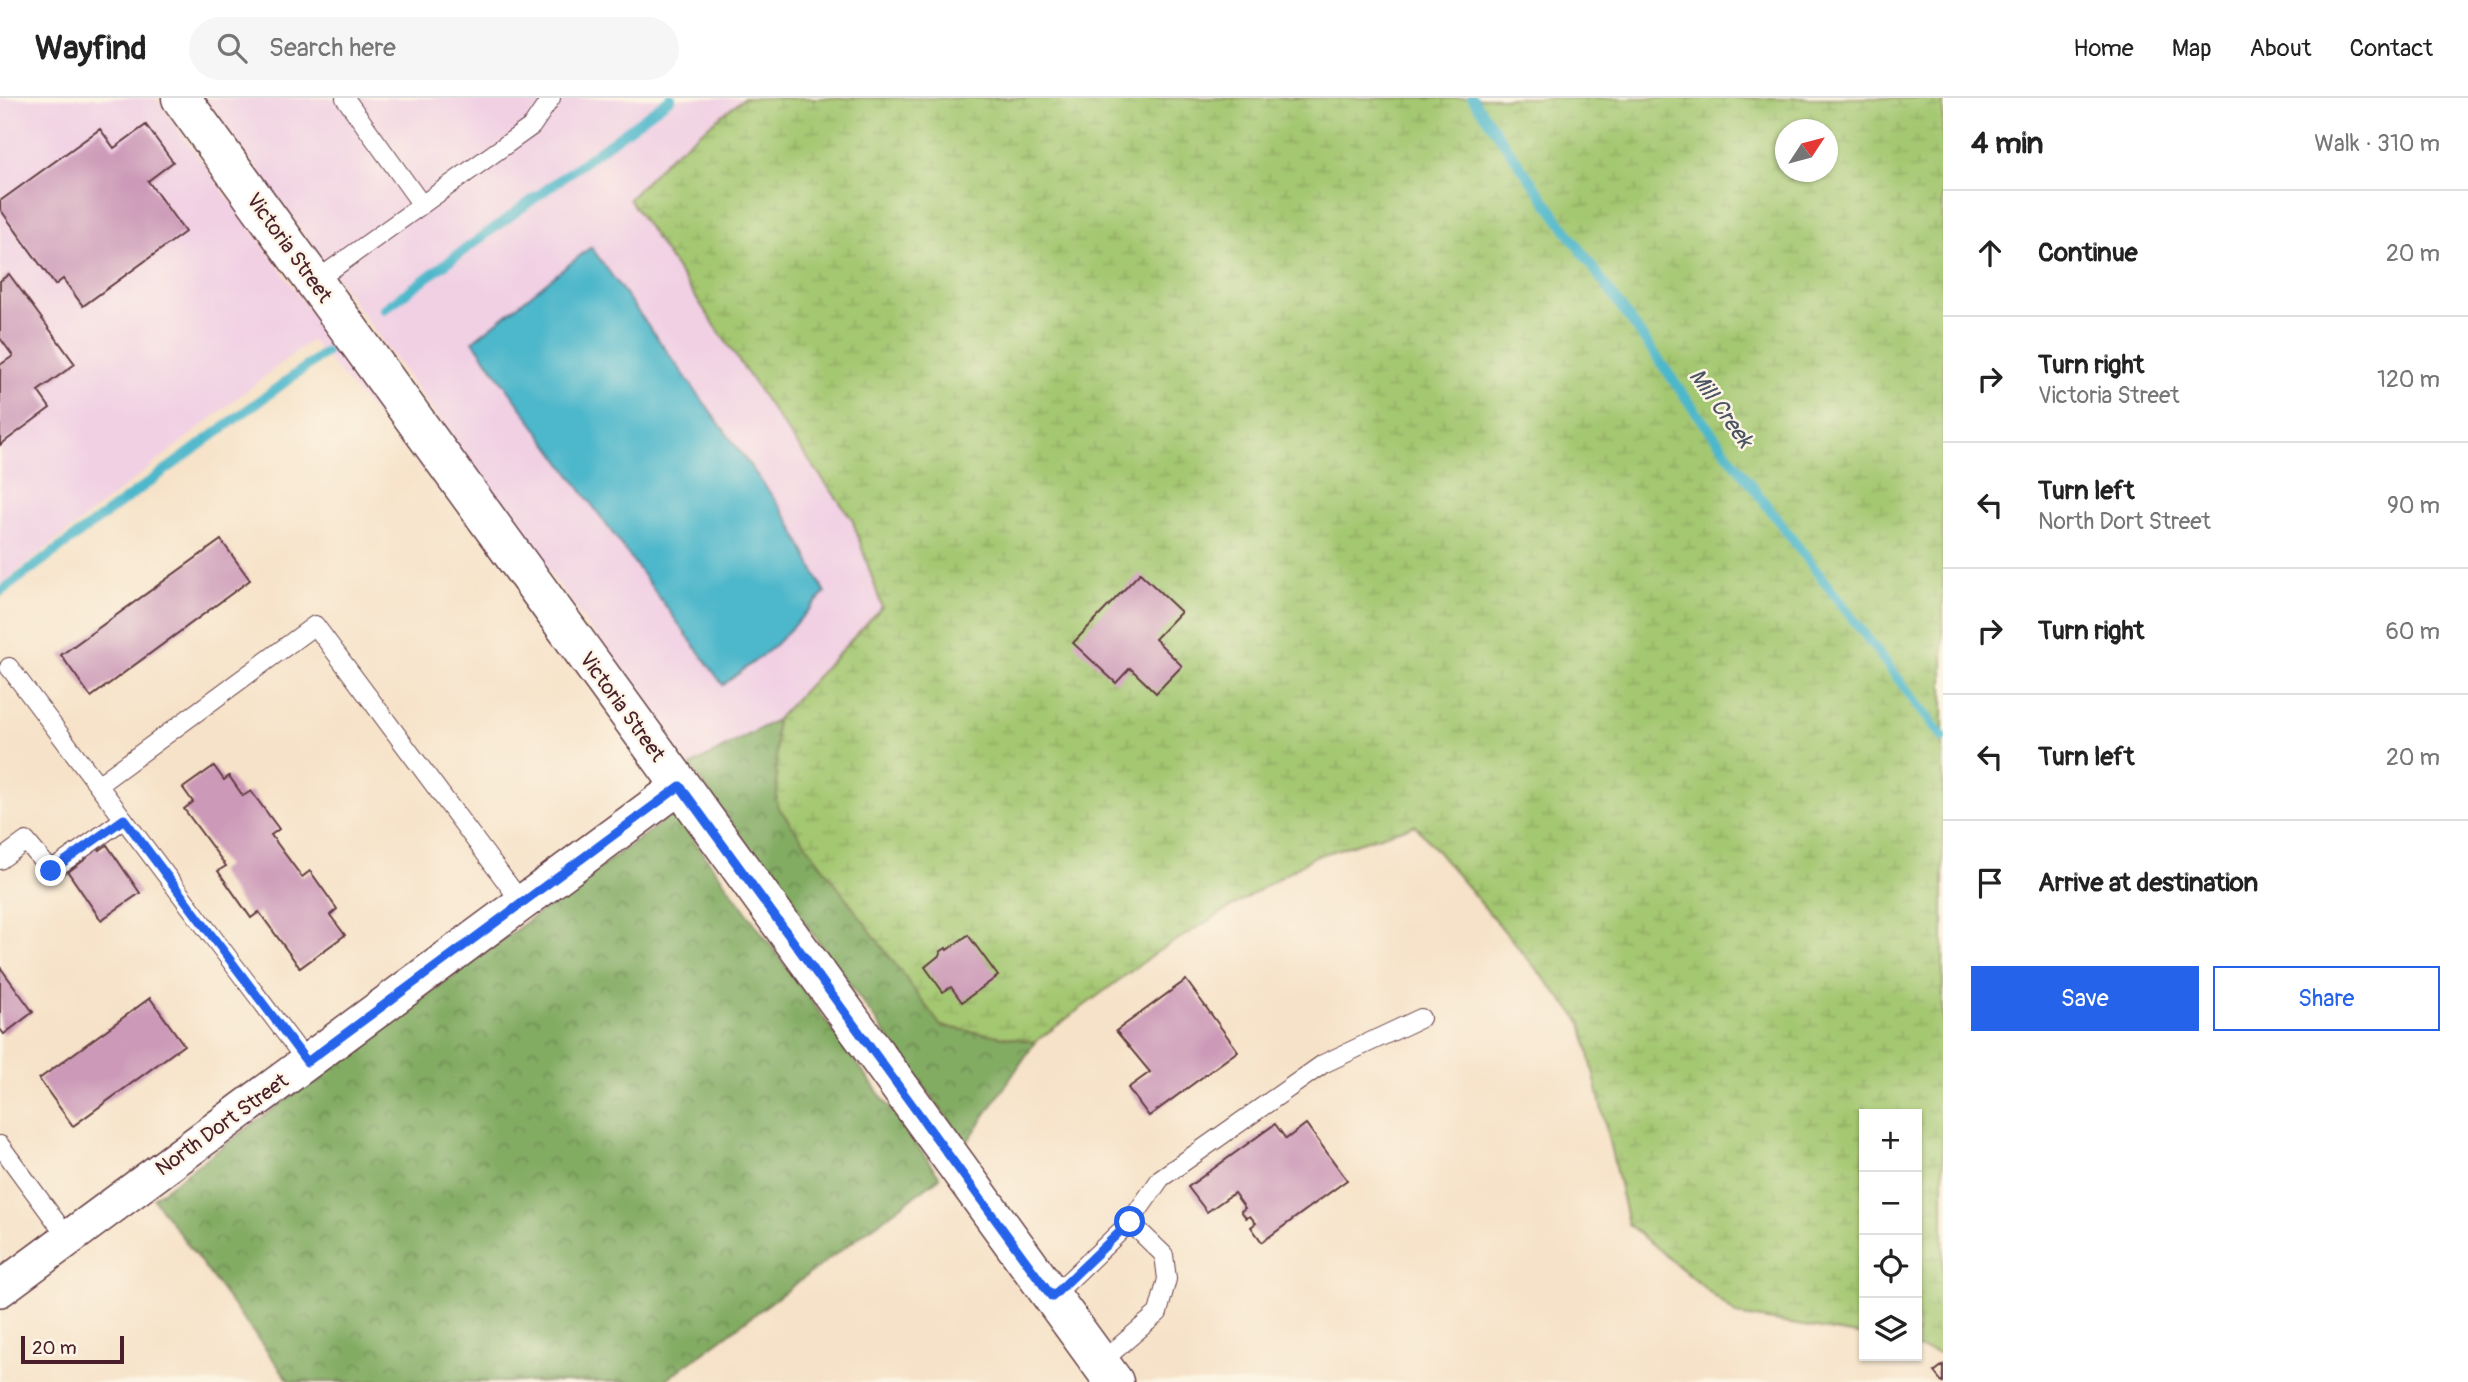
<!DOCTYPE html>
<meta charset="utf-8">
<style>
:root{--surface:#fff;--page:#f6f6f6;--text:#222;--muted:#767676;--line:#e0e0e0;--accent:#2563eb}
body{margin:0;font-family:Pangolin,sans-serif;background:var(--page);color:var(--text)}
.controls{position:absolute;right:21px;bottom:21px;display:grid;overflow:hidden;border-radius:0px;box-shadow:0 2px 5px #0004}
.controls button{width:63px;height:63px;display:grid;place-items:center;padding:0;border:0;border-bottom:2px solid var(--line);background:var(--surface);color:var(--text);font:35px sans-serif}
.compass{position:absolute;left:1775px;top:21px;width:63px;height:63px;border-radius:50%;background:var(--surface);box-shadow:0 2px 5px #0004;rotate:54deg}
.scale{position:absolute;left:21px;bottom:18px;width:103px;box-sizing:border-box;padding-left:7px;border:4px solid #4a1f2b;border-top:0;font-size:19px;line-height:24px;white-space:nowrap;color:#4a1f2b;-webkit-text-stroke:5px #fcf5e5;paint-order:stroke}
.stop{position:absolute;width:21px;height:21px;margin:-16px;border:5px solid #2563eb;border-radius:50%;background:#fff}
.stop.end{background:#2563eb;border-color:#fff;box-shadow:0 2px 7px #0008}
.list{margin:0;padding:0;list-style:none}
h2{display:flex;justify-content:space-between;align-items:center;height:91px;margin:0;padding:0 28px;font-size:30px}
h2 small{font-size:23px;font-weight:400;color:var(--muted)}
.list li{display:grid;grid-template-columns:46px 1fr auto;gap:21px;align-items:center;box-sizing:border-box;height:126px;padding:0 28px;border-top:2px solid var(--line)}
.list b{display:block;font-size:26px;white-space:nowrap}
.list p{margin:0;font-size:23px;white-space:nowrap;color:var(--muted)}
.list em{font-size:23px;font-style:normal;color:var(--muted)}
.actions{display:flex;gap:14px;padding:21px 28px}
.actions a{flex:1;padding:16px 0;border:2px solid var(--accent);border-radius:0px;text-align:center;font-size:24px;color:var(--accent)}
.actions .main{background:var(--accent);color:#fff}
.icon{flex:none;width:38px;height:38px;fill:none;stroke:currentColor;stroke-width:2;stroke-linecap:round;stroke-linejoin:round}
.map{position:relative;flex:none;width:1943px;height:1284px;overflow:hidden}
header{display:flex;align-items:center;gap:42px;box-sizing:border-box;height:98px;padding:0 35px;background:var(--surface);border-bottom:2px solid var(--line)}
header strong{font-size:33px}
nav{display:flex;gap:38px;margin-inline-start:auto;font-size:24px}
.search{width:490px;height:63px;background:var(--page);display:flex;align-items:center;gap:18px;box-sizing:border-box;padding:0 24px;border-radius:38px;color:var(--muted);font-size:26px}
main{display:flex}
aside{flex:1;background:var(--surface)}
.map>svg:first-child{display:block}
.built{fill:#f1d0e4;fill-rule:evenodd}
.forest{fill:url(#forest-crowns);stroke:#666647;stroke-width:2}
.wetland{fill:url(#wetland-marsh);stroke:#77734e;stroke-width:2;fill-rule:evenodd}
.water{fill:#4eb7cb;stroke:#4c6b7b;stroke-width:2}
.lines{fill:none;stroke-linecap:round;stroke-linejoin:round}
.stream{stroke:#4eb7cb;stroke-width:10}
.building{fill:#cc9ab8}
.service-casing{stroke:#643c43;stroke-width:20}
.minor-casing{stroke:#643c43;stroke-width:38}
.tertiary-casing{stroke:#643c43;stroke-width:41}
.service{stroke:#fff;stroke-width:18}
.minor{stroke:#fff;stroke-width:35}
.tertiary{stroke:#fff;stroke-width:38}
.route{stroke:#2563eb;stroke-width:9}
.labels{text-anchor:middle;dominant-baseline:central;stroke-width:5;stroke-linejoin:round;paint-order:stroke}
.street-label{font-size:21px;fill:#4a1f2b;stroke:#fcf5e5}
.water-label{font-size:23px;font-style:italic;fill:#4b5463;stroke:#fcf5e5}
</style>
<header>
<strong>Wayfind</strong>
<div class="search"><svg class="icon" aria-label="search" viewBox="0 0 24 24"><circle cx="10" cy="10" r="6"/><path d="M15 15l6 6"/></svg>Search here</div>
<nav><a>Home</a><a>Map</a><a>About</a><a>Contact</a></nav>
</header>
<main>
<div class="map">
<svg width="1943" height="1284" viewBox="0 0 1943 1284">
<defs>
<pattern id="forest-crowns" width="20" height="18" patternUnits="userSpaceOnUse" patternTransform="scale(1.75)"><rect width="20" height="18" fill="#83ac63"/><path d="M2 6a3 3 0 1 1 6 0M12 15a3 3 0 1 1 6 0" fill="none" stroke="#6d8b52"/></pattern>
<pattern id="wetland-marsh" width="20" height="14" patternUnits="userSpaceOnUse" patternTransform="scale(1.75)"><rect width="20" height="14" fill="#a4c771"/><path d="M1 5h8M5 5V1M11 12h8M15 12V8" fill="none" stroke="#8faa62"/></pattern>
</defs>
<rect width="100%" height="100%" fill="#fcf5e5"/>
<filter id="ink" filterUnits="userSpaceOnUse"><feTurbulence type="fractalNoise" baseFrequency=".0143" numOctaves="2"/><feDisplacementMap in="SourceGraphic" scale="14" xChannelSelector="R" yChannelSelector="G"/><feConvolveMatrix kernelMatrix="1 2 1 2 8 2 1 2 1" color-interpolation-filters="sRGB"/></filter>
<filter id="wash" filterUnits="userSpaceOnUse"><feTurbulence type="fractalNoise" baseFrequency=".00686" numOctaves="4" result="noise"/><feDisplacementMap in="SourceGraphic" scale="28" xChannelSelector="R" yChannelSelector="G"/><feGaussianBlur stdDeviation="1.57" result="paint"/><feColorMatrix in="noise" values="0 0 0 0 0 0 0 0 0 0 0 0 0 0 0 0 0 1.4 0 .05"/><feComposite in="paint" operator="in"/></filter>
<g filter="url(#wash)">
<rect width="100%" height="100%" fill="#f6e2c8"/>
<path class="built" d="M0 0H156L440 392 311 242 0 487Z
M206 0H744L670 58 630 101 775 316 852 421 882 509 776 622 690 668ZM590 150 788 420 825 494Z"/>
<path class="forest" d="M776 622 777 707 941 928 1035 944 966 1046 690 668Z
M674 715 940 1079 663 1284H290L153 1100Z"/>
<path class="wetland" d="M744 0H1943V1256L1917 1250V1016H1864V1238L1737 1217 1628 1126 1582 925 1415 727 1314 759 1157 854 1035 944 941 928 777 707 776 622 882 509 852 421 775 316 629 101 670 58ZM1786 32H1828V74H1786Z"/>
<path class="water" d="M591 149 788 420 825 495 772 550 723 587 473 243Z"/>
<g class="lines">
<path class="stream" d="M1472 0 1696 314 1943 640
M384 211 671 0
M0 494 326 254"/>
</g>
<g id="blocks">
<path class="building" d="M146 27 173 64 148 83 185 134 83 208 63 181 55 187 0 111V103L100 31 114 50Z
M9 176 75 266 38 293 50 310 0 347V267L13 258 0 240V183Z
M221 442 250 482 91 599 61 557Z
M1140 475 1181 514 1155 541 1182 568 1156 595 1130 570 1116 585 1073 545Z
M214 668 224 682 229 678 243 698 251 693 279 731 271 737 302 779 310 773 337 811 330 817 345 837 300 870 259 814 251 820 218 773 226 768 184 711 193 704 183 690Z
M96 745 100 752 107 747 140 795 101 822 68 774 87 760 83 754Z
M968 837 998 878 962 904 951 889 943 894 925 869 941 856 940 854 946 850 947 852Z
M0 869 33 914 4 936 0 931Z
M1186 882 1238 953 1149 1018 1128 990 1150 974 1116 933Z
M150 900 184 947 73 1028 39 981Z
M1275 1026 1286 1041 1306 1026 1347 1082 1262 1144 1251 1129 1256 1125 1250 1118 1246 1120 1241 1113 1245 1110 1234 1095 1207 1114 1188 1089Z
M1943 1267V1284H1942L1934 1274Z"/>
</g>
</g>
<g filter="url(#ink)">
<use href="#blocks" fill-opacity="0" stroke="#643c43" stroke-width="2"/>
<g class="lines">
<g class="service-casing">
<path id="service" d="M345 0 422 107
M314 184 532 28 551 0
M9 569 307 964
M98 687 315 527 522 805
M0 762 26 743 51 773 124 721
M0 1047 68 1140
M1052 1199 1130 1124 1161 1080 1323 966 1421 920
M1100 1265 1158 1215 1167 1181 1164 1157 1130 1124"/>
</g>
<g class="minor-casing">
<path id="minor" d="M0 1191 680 688"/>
</g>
<g class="tertiary-casing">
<path id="tertiary" d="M181 0 1114 1284"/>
</g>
<use href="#service" class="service"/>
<use href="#minor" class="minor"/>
<use href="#tertiary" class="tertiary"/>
</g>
</g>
<g class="lines" filter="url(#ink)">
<path class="route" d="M51 773 124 721 307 964 680 688 1052 1199 1130 1124"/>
</g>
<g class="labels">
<g class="street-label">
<text transform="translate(289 150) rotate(54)">Victoria Street</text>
<text transform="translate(622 609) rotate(54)">Victoria Street</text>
<text transform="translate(222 1027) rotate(-36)">North Dort Street</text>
</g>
<g class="water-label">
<text transform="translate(1721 310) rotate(54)">Mill Creek</text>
</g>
</g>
</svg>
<div class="controls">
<button>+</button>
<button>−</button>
<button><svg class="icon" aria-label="locate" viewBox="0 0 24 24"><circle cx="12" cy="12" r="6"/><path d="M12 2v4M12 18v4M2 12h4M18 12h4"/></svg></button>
<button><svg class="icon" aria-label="layers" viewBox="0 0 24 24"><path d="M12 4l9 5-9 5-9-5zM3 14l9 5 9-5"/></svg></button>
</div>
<svg class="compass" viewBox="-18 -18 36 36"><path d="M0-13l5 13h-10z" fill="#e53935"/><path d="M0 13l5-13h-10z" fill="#767676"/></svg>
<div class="scale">20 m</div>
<div class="stop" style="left:1130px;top:1124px"></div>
<div class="stop end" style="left:51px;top:773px"></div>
</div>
<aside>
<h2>4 min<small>Walk · 310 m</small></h2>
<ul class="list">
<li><svg class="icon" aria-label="ahead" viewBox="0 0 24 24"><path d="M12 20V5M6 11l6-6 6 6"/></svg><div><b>Continue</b></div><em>20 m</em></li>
<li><svg class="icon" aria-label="right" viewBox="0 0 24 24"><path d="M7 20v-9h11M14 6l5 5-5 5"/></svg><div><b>Turn right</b><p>Victoria Street</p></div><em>120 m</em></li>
<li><svg class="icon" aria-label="left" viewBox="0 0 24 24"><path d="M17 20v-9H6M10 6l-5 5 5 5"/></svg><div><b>Turn left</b><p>North Dort Street</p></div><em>90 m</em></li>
<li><svg class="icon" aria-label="right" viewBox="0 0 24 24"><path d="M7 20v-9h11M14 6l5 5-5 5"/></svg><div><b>Turn right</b></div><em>60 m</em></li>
<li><svg class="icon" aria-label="left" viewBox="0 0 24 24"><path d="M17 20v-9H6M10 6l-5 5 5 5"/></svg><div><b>Turn left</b></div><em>20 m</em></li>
<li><svg class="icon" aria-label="arrive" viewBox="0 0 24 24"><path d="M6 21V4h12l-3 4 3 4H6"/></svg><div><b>Arrive at destination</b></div></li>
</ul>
<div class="actions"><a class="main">Save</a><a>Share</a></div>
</aside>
</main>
